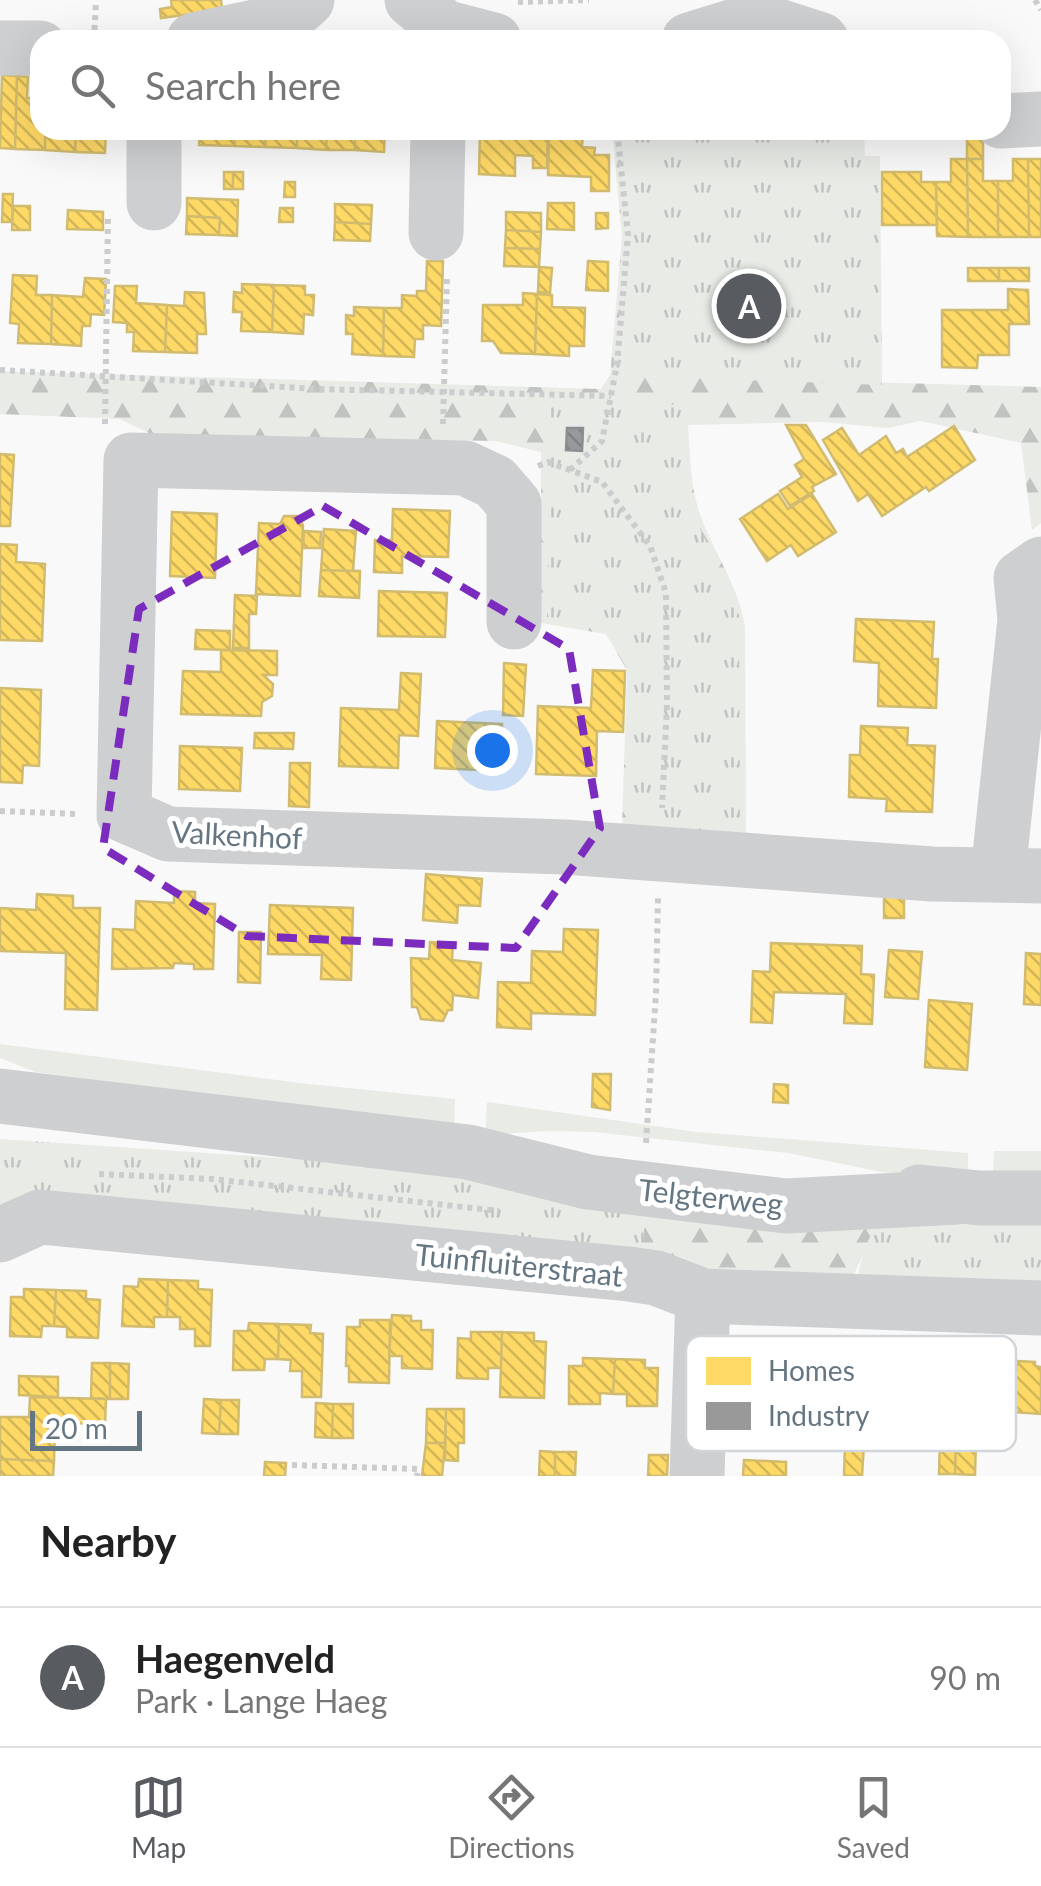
<!DOCTYPE html>
<meta charset="utf-8">
<style>
:root{--surface:#fff;--page:#f6f6f6;--text:#222;--muted:#767676;--line:#e0e0e0;--accent:#585c60}
body{margin:0;font-family:Lato,sans-serif;background:var(--page);color:var(--text)}
.scale{position:absolute;left:30px;bottom:25px;width:112px;box-sizing:border-box;padding-left:10px;border:5px solid #657683;border-top:0;font-size:28px;line-height:35px;white-space:nowrap;color:#657683;-webkit-text-stroke:8px #fff;paint-order:stroke}
.you{position:absolute;left:492px;top:750px;width:35px;height:35px;margin:-25px;border:8px solid #fff;border-radius:50%;background:#1a73e8;box-shadow:0 0 0 15px #1a73e833}
.badge{display:grid;place-items:center;width:65px;height:65px;border-radius:50%;background:var(--accent);color:#fff;font-size:32px;font-weight:700}
.pin{position:absolute;translate:-50% -50%;border:5px solid #fff;box-shadow:0 2px 10px #0006}
.list{margin:0;padding:0;list-style:none}
h2{display:flex;justify-content:space-between;align-items:center;height:130px;margin:0;padding:0 40px;font-size:42px}
h2 small{font-size:32px;font-weight:400;color:var(--muted)}
.list li{display:grid;grid-template-columns:65px 1fr auto;gap:30px;align-items:center;box-sizing:border-box;height:140px;padding:0 40px;border-top:2px solid var(--line)}
.list b{display:block;font-size:38px;white-space:nowrap}
.list p{margin:0;font-size:32px;white-space:nowrap;color:var(--muted)}
.list em{font-size:32px;font-style:normal;color:var(--muted)}
.icon{flex:none;width:55px;height:55px;fill:none;stroke:currentColor;stroke-width:2;stroke-linecap:round;stroke-linejoin:round}
.map{position:relative;flex:none;width:1041px;height:1476px;overflow:hidden}
.search{position:absolute;background:var(--surface);box-shadow:0 10px 40px #0002;left:30px;right:30px;top:30px;height:110px;display:flex;align-items:center;gap:25px;box-sizing:border-box;padding:0 35px;border-radius:30px;color:var(--muted);font-size:38px}
.sheet{height:270px;background:var(--surface)}
nav{display:flex;justify-content:space-around;align-items:center;box-sizing:border-box;height:140px;border-top:2px solid var(--line);background:var(--surface);font-size:28px;color:var(--muted)}
nav a{display:grid;justify-items:center;gap:5px}
nav .on{color:var(--accent)}
.map>svg:first-child{display:block}
.green{fill:#e8ebe6}
.forest{fill:url(#forest-firs)}
.park{fill:url(#park-tufts)}
.homes{fill:url(#homes-back-hatch);stroke:#d1bb6f;stroke-width:2.5}
.industry{fill:url(#industry-back-hatch);stroke:#898e92;stroke-width:2.5}
.lines{fill:none;stroke-linecap:round;stroke-linejoin:round}
.path{stroke:#cbcccd;stroke-width:6;stroke-dasharray:5 5;stroke-linecap:butt}
.minor{stroke:#cecfd0;stroke-width:55}
.marked{fill:none;stroke:#7b2cbf;stroke-width:8;stroke-dasharray:20 12;stroke-linejoin:round}
.labels{text-anchor:middle;dominant-baseline:central;stroke-width:10;stroke-linejoin:round;paint-order:stroke}
.street-label{font-size:30px;fill:#657683;stroke:#fff}
.key{fill:#fff;stroke:#d1d6da;stroke-width:2.5}
.key-label{font-size:28px;fill:#657683}
</style>
<div class="map">
<svg width="1041" height="1476" viewBox="0 0 1041 1476">
<defs>
<pattern id="forest-firs" width="22" height="20" patternUnits="userSpaceOnUse" patternTransform="scale(2.5)"><rect width="22" height="20" fill="#e8ebe6"/><path d="M5 1l3.5 6h-7zM16 11l3.5 6h-7z" fill="#c0c3c0"/></pattern>
<pattern id="park-tufts" width="24" height="20" patternUnits="userSpaceOnUse" patternTransform="scale(2.5)"><rect width="24" height="20" fill="#e8ebe6"/><path d="M3 7l-1-3M5 7V3M7 7l1-3M15 17l-1-3M17 17v-4M19 17l1-3" fill="none" stroke="#c0c3c0"/></pattern>
<pattern id="homes-back-hatch" width="6" height="6" patternUnits="userSpaceOnUse" patternTransform="scale(2.5)"><rect width="6" height="6" fill="#ffd966"/><path d="M-1 5l2 2M0 0l6 6M5-1l2 2" fill="none" stroke="#d2b559"/></pattern>
<pattern id="industry-back-hatch" width="6" height="6" patternUnits="userSpaceOnUse" patternTransform="scale(2.5)"><rect width="6" height="6" fill="#999"/><path d="M-1 5l2 2M0 0l6 6M5-1l2 2" fill="none" stroke="#808182"/></pattern>
</defs>
<rect width="100%" height="100%" fill="#f9f9f9"/>
<path class="green" d="M0 1044 300 1083 455 1099 454 1130 36 1072 0 1058Z
M487 1102 696 1132 968 1153V1178L882 1172 788 1153 594 1132 549 1131 485 1135Z
M994 1151H1041V1181H993Z"/>
<path class="forest" d="M0 371 601 389 610 375 1041 387V523L1032 530 1021 443 921 421 887 428 824 422 688 425C690 454 690 484 699 511 712 551 739 585 745 627L746 838 622 828 627 670 606 634 541 623V452L495 441 153 435 120 419 0 414Z
M645 1210 877 1223 851 1281 732 1278 642 1257Z"/>
<path class="park" d="M612 130H864L865 156H880L882 385 610 375 622 237Z
M550 401 681 405 690 506 739 615 740 831 627 820 634 668 611 628 547 617Z
M0 1139 457 1170 645 1210 642 1257 19 1203 0 1204Z
M877 1223H1041V1294L855 1288 864 1249Z"/>
<path class="homes" d="M171 0H221L222 10 161 18 160 9 172 7Z
M2 75 17 76 15 149 0 148Z
M17 76 28 77 27 98H40V130H45V150L15 149Z
M45 130H76L75 152 45 150Z
M76 130H106L105 153 75 152Z
M200 130H235L234 146 199 145Z
M235 130H266L265 147 234 146Z
M266 130H297V148L265 147Z
M297 130H327L326 150 297 148Z
M327 130H355V150H326Z
M355 130H385L384 152 355 150Z
M480 130H548L547 168H533V156L515 155V176L479 174Z
M549 130H583L582 147 595 148 594 155H609V191H591V177L548 175Z
M967 136H983V159H967Z
M951 159H967L968 237 937 236 936 182H951Z
M967 159H983V181H998V237H968Z
M1013 159H1028L1029 237H998V181H1013Z
M1028 159H1041V237H1029Z
M224 172H233V189H224Z
M233 172H243V189H233Z
M882 172H921V182H936L937 225H882Z
M285 182H295V197H284Z
M3 194H13L12 222H2Z
M187 198 238 200 237 236 219 235 220 218 187 216Z
M548 203H574V230L547 229Z
M335 204 372 205 371 224 335 222Z
M13 206H30V230H12Z
M280 208H293V222H279Z
M68 210 103 212V230L67 229Z
M506 212 541 213V232L506 230Z
M596 213H608V228L596 229Z
M187 216 220 218 219 235 186 234Z
M335 222 371 224 370 241 334 240Z
M506 230 541 232 540 249 505 248Z
M505 248 540 249 539 267 504 266Z
M427 261H443L441 326 423 325V339H415L414 357 383 356 384 308H402V295L417 296V291H426Z
M588 261 608 262V291L586 290Z
M539 267 552 268 550 293 538 292Z
M968 268H999V281H968Z
M999 268H1029V281H999Z
M13 275 37 276 36 295H52L51 344 18 343 19 324 10 323Z
M85 278 106 279 104 315 91 314 90 326H82L81 346 51 344 52 295 83 297Z
M242 284 274 285 272 332 241 331 242 312H233L234 292 242 293Z
M274 285 305 286V295H314L313 315 304 314 303 334 272 332Z
M115 286H137L136 303 167 305 165 352 133 351 134 332H127V323L113 322Z
M1008 289 1028 290 1029 324H1009V355H978L977 368 942 367V310H1008Z
M185 292 204 293 206 334H197V353L165 352 167 305 184 306Z
M523 293 537 294 535 354 501 353 493 341H482L483 305H523Z
M537 294 552 295V307L585 308 584 346H569V356L535 354Z
M354 307 384 308 383 356 352 354 353 334H346V315L354 316Z
M786 425H806L836 474 812 487 814 491 790 506 780 491 802 477 795 465 804 459Z
M954 426 975 460 929 491 926 487 882 516 868 494 858 501 823 440 842 428 859 455 886 436 896 453 903 449 907 457Z
M0 454 14 455 10 526H0Z
M778 494 788 509 812 494 836 532 798 556 791 545 767 561 740 519Z
M393 509 450 511 448 557 402 556V573L374 572 375 540H392Z
M172 512 217 514 215 578 170 576Z
M284 516H297L303 525 300 596 256 594 259 523 280 524Z
M324 529 356 531 353 571 321 570Z
M304 531 321 532 320 548H303Z
M0 544 17 545 16 562 45 564 42 641 0 640Z
M321 570 360 571 359 598 319 596Z
M379 591 447 593 445 637 378 636Z
M235 595 257 596 256 614H249V648H233Z
M856 619 934 622 932 659H938L936 708 878 706 879 663 854 661Z
M196 630 230 631V650L195 649Z
M221 650 277 651V675H263L273 684 272 696 262 702 261 716 181 714 183 671 221 672Z
M504 663 526 665 523 716 503 715Z
M593 670 625 671 623 732 597 731 596 776 536 774 538 706 591 708Z
M401 673 421 674 418 736 399 735 398 768 339 766 341 708 399 710Z
M0 688 41 690 39 766 23 765 22 783 0 782Z
M437 721 502 724 501 771 435 768Z
M861 726 908 728 907 745 935 746 932 812 886 811 887 799 849 797 850 755H860Z
M255 733H294L293 749 254 748Z
M180 746 242 748 240 791 179 789Z
M290 763H310L309 807 289 806Z
M426 874 482 879 480 906 458 905 457 923 423 920Z
M174 891 195 892V903L215 904 213 969H194V964L174 963 173 968 112 969 113 929 135 930 136 901 174 903Z
M37 894 73 896V908H100L97 1010 65 1009 66 953 0 951V908L36 910Z
M884 894H904V918H884Z
M270 905 353 908 351 980 321 979 322 955 268 954Z
M564 929 598 930 595 1015 531 1013V1029L497 1027 498 982 531 983 532 951 563 952Z
M239 932H261L260 983 238 982Z
M430 942 453 944 452 960 481 963 478 998 453 995 452 1010H448L443 1021 421 1019 417 1007H412L411 958 429 959Z
M771 943 862 946 861 974 874 975 872 1024 844 1023 846 994 774 992 772 1023 751 1022 753 971 770 972Z
M889 950 922 952 918 999 885 997Z
M1026 953 1041 954V1005L1024 1004Z
M929 1000 972 1004 967 1070 925 1067Z
M593 1074H611L610 1110 592 1107Z
M774 1084 788 1085V1103L773 1102Z
M139 1279 168 1280 167 1317H154V1327L122 1326 124 1286 138 1287Z
M168 1280 198 1281V1289L212 1290 210 1346H195V1329H180V1317H167Z
M24 1289 56 1290 54 1326H42L41 1337 10 1336 11 1297H24Z
M56 1290 86 1291V1299L100 1300 98 1338 67 1337V1327L54 1326Z
M392 1315 411 1316V1321H421V1330H433L432 1369 402 1368V1356H389Z
M360 1320H390L389 1383 349 1382V1366H346L347 1327H360Z
M249 1323 279 1324 278 1359H265L264 1370H233L234 1331H248Z
M279 1324 311 1325 310 1333 323 1334 321 1397H302V1371H290L291 1360 278 1359Z
M471 1332H502L501 1368H488V1379L457 1378 458 1338 471 1339Z
M502 1332 534 1333V1341L546 1342 544 1398 500 1397Z
M583 1358 615 1359 613 1394 600 1393V1404H569V1366H583Z
M615 1359 645 1360V1368H658L657 1406H627V1394H613Z
M1017 1361 1035 1362V1366L1041 1367V1414L1012 1412Z
M92 1363H110V1399L91 1398Z
M110 1363 129 1364 128 1399H110Z
M19 1376 58 1377V1397L19 1395Z
M30 1397 106 1399 105 1424 55 1423 54 1461 0 1459V1417H29Z
M204 1399 221 1400 219 1434 202 1433Z
M221 1400H239L238 1434H219Z
M316 1403 333 1404 332 1438 315 1437Z
M333 1404H353V1438H332Z
M427 1409H446L445 1443H426Z
M446 1409H464V1443H458V1461L445 1460Z
M940 1440H956L955 1474H939Z
M956 1440 976 1441 975 1475 955 1474Z
M426 1443H445L442 1476H422Z
M845 1443 864 1444 862 1476H844Z
M540 1451 555 1452V1476H539Z
M555 1452H576L575 1476H555Z
M649 1455H668L667 1476H648Z
M0 1459 54 1461 53 1476H0Z
M744 1460 786 1462V1476H743Z
M265 1462 286 1463 285 1476H264Z"/>
<path class="industry" d="M567 428H583L582 451 566 450Z"/>
<g class="lines">
<path class="path" d="M1035 0 1041 10
M518 2 589 0
M94 40 96 0
M0 370 317 389 611 396
M105 424 108 217
M443 424 447 277
M538 466 548 462 602 482 650 546 666 593 667 705 662 808
M570 470 602 441 617 365 628 235 617 130
M0 811 78 814
M646 1143 656 993 658 896
M99 1174 212 1179 499 1211
M292 1465 418 1469 417 1476"/>
<path class="minor" d="M412 0 444 27 494 40
M194 40 283 21 307 0
M689 40 757 19 821 40
M0 48H40
M1001 121 1041 119
M154 130V203
M436 233 438 130
M514 622V504L495 482 465 468 131 460 124 815 168 834 565 847 932 874 1041 876
M998 873 1025 620 1021 578 1041 564
M0 1096 468 1152 588 1182 786 1206 957 1197
M919 1192 980 1198H1041
M0 1235 40 1217 629 1274 656 1278 703 1296 1041 1308
M697 1476 703 1296"/>
</g>
<path class="marked" d="M323 506 569 649 600 828 516 948 247 936 103 848 139 609Z"/>
<g class="labels">
<g class="street-label">
<text transform="translate(237 834) rotate(3)">Valkenhof</text>
<text transform="translate(711 1196) rotate(6)">Telgterweg</text>
<text transform="translate(519 1264) rotate(6)">Tuinfluiterstraat</text>
</g>
</g>
<rect x="686" y="1336" width="330" height="115" rx="15" class="key"/>
<rect x="706" y="1357" width="45" height="28" fill="#ffd966"/>
<rect x="706" y="1402" width="45" height="28" fill="#999"/>
<g class="key-label">
<text x="768" y="1381">Homes</text>
<text x="768" y="1426">Industry</text>
</g>
</svg>
<div class="scale">20 m</div>
<div class="you"></div>
<div class="pin badge" style="left:749px;top:306px">A</div>
<div class="search"><svg class="icon" aria-label="search" viewBox="0 0 24 24"><circle cx="10" cy="10" r="6"/><path d="M15 15l6 6"/></svg>Search here</div>
</div>
<section class="sheet">
<h2>Nearby<small></small></h2>
<ul class="list">
<li><span class="badge">A</span><div><b>Haegenveld</b><p>Park · Lange Haeg</p></div><em>90 m</em></li>
</ul>
</section>
<nav>
<a class="on"><svg class="icon" aria-label="map" viewBox="0 0 24 24"><path d="M3 6l6-2 6 2 6-2v14l-6 2-6-2-6 2zM9 4v14M15 6v14"/></svg>Map</a>
<a><svg class="icon" aria-label="directions" viewBox="0 0 24 24"><path d="M12 3l9 9-9 9-9-9zM9 14v-3h6M13 9l2 2-2 2"/></svg>Directions</a>
<a><svg class="icon" aria-label="saved" viewBox="0 0 24 24"><path d="M7 4h10v16l-5-4-5 4z"/></svg>Saved</a>
</nav>
